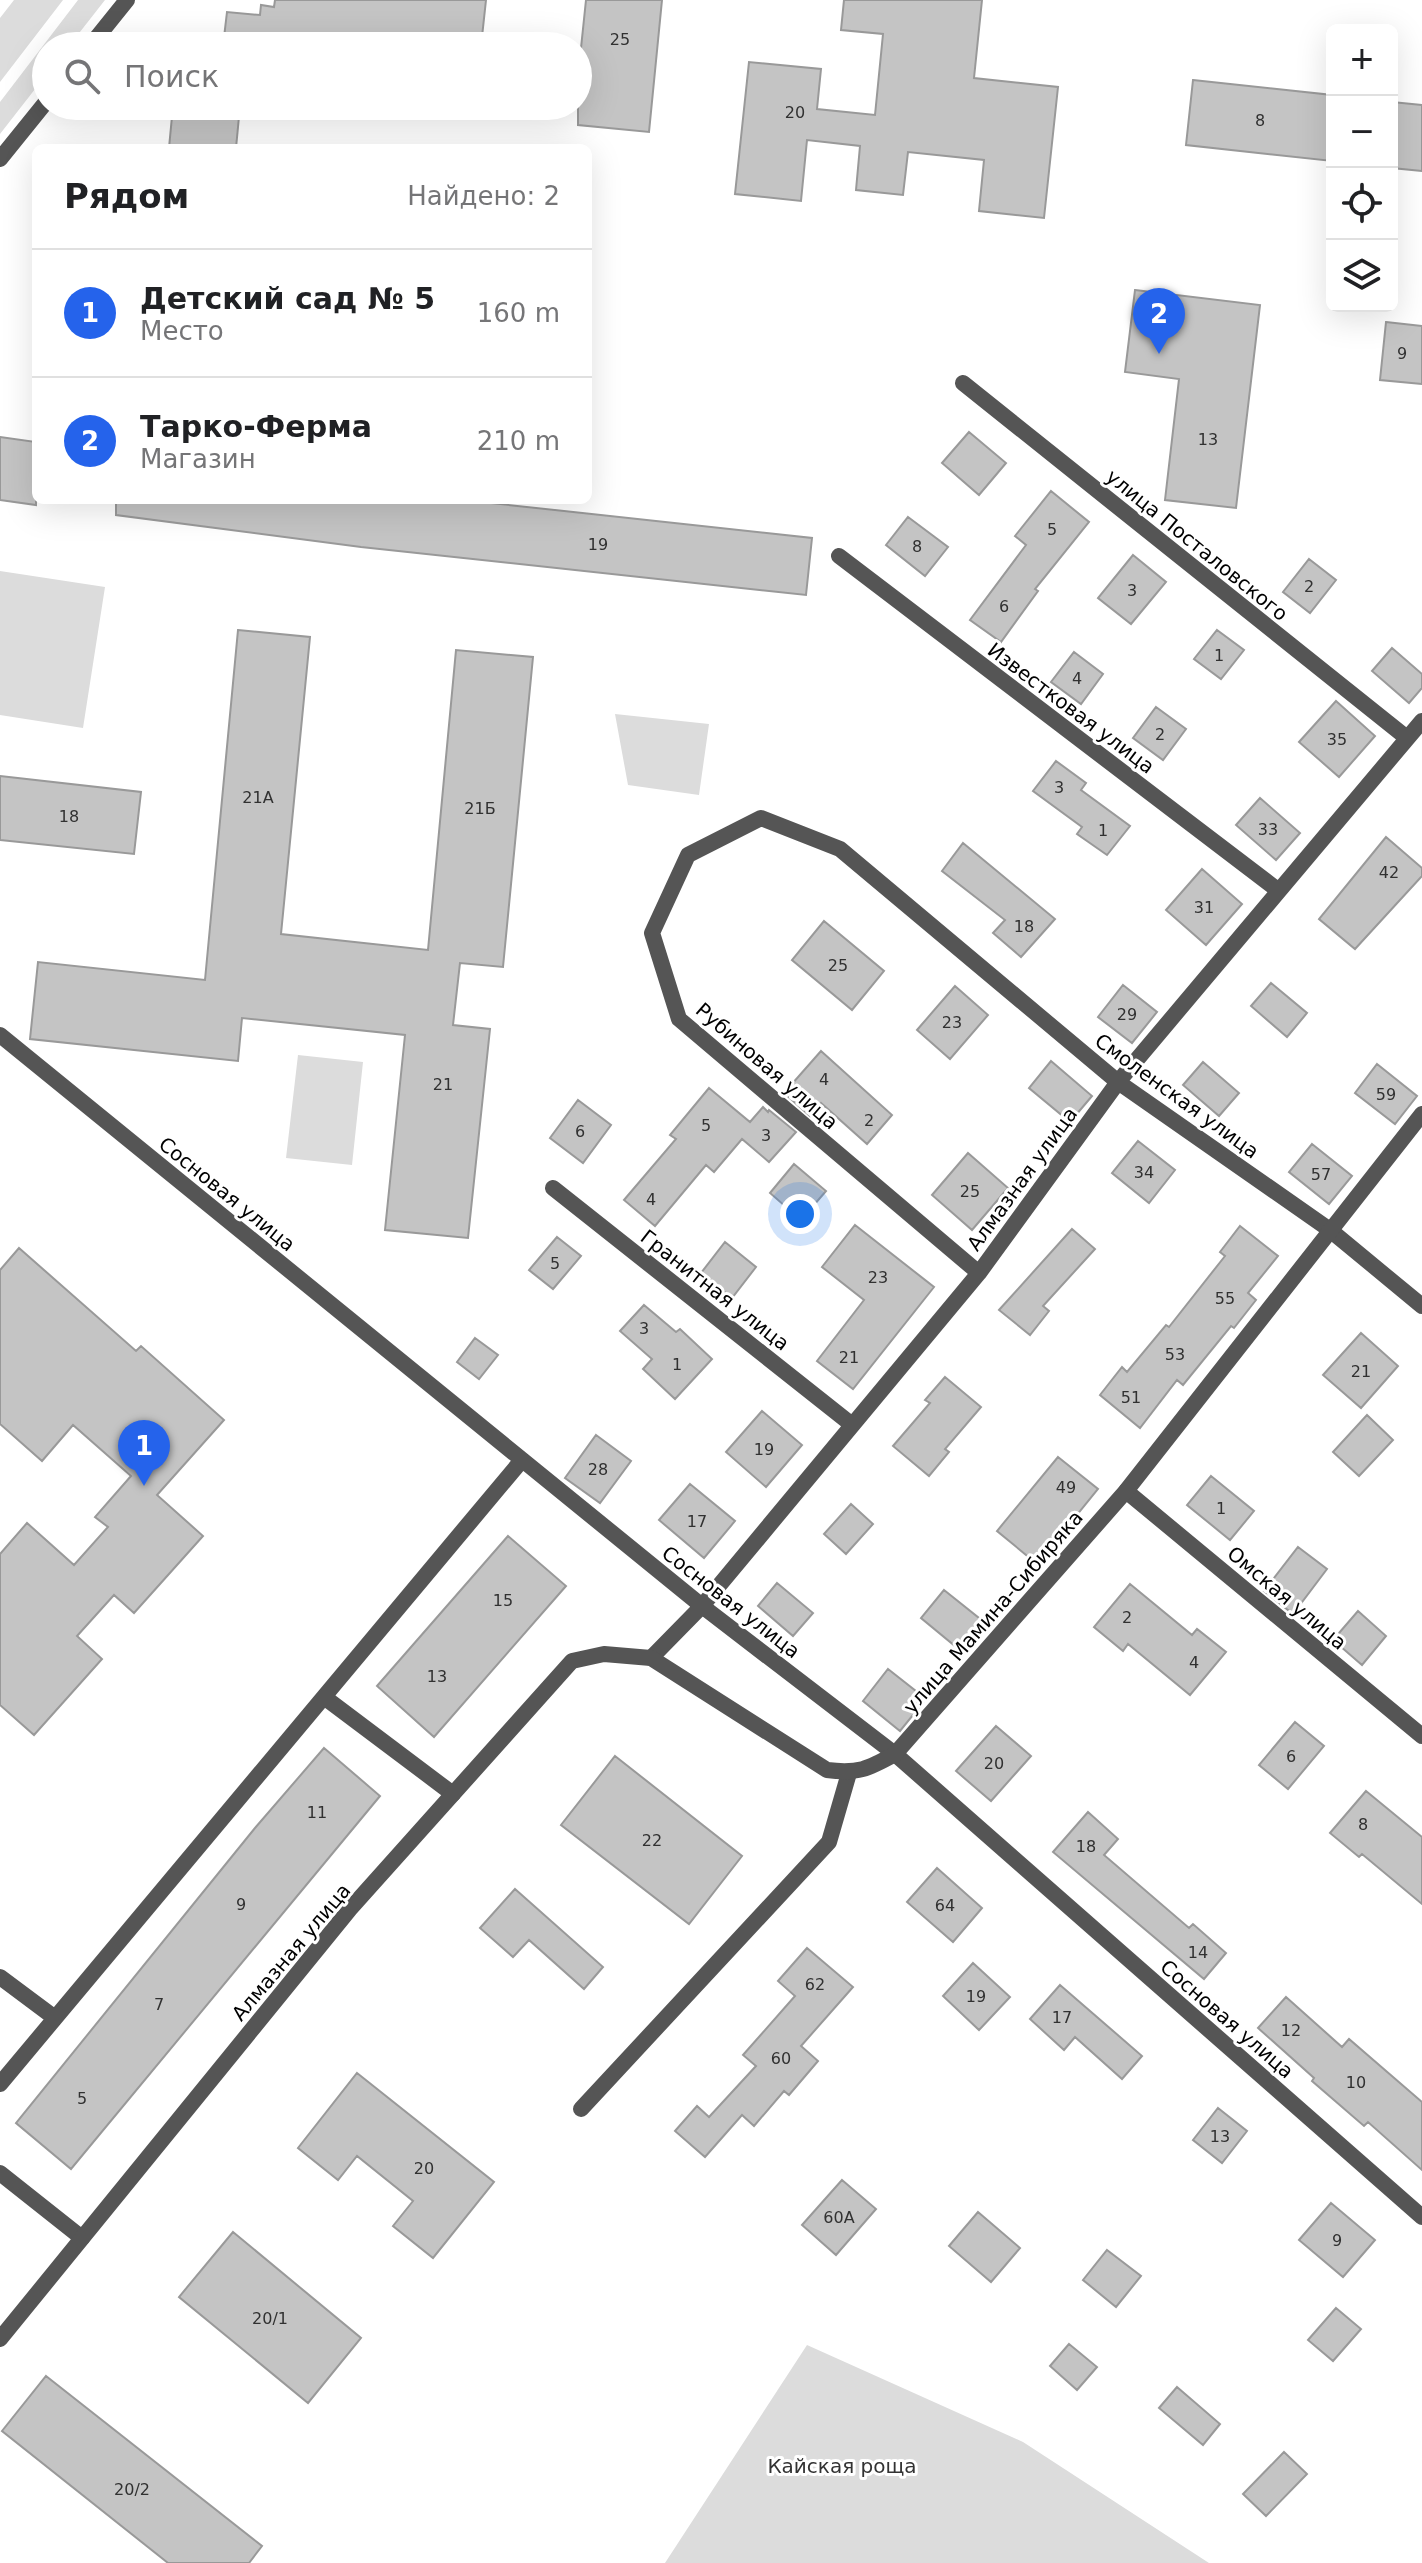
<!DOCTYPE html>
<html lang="ru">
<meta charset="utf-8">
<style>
:root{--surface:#fff;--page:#f2f2f2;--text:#202124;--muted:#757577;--line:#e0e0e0;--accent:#2563eb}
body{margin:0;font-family:"DejaVu Sans",sans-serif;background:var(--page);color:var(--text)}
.controls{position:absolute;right:24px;top:24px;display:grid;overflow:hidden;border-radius:12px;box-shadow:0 8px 32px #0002}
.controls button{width:72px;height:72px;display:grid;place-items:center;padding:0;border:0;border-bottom:2px solid var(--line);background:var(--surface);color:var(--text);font:40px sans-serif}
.you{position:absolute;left:800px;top:1214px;width:28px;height:28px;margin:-20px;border:6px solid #fff;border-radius:50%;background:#1a73e8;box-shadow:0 0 0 12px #1a73e833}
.badge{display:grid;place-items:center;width:52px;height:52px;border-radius:50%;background:var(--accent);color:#fff;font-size:26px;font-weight:700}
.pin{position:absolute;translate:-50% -66px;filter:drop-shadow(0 2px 4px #0008)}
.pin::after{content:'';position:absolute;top:42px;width:28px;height:24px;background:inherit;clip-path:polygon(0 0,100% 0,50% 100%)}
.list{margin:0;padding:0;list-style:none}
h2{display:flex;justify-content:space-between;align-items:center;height:104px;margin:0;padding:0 32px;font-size:34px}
h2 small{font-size:26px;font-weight:400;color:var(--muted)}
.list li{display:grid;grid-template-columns:52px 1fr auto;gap:24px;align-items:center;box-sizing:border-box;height:128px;padding:0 32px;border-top:2px solid var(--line)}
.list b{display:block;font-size:30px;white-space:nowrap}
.list p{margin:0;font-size:26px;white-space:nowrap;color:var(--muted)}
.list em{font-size:26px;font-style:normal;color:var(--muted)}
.icon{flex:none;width:44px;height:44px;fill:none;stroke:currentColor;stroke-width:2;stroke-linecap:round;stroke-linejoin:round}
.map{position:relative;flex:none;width:1422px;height:2563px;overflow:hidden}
.search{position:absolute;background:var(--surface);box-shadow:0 8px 32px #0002;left:32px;top:32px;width:560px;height:88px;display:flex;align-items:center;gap:20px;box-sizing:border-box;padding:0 28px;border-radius:44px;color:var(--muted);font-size:30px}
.panel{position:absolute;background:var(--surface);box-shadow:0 8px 32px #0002;left:32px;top:144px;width:560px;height:360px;border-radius:12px}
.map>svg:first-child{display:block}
.green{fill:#dcdcdc}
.building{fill:#c4c4c4;stroke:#999;stroke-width:2}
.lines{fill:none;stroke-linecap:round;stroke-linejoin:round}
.minor{stroke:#555;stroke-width:16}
.tertiary{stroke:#555;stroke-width:16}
.labels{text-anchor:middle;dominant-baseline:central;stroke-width:6;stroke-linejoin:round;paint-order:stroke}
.number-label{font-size:16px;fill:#313131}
.street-label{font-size:20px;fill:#000;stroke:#fff}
.park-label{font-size:20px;fill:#333;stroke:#fff}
</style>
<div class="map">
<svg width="1422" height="2563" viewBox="0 0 1422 2563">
<rect width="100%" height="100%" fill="#fff"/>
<path class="green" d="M14 0H63L0 82V18Z
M78 0H105L69 46H46V75L0 134V102Z
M0 571 105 587 83 728 0 715Z
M615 714 709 724 699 795 628 785Z
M298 1055 363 1062 352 1165 286 1158Z
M807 2345 1023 2442 1209 2563H665Z"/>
<path class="building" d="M275 0H486L481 46H223L227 12 260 15 261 5 274 7Z
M586 0H662L649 132 578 125V77Z
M844 0H982L974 78 1058 87 1044 218 979 211 984 160 908 152 903 195 856 190 860 146 807 140 801 201 735 194 749 62 821 69 817 109 875 115 883 34 841 30Z
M1193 80 1332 95V161L1186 145Z
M1392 102 1422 105V171L1392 168Z
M173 106H240L236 148H169Z
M1135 290 1260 305 1236 508 1165 500 1179 379 1125 372Z
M1386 322 1422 326V384L1380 380Z
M969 432 1006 463 979 495 942 463Z
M0 437 36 442V505L0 500Z
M1051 491 1089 522 1035 589 1038 591 1001 642 970 620 1026 545 1015 536Z
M116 500H463L812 538 806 595 361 547 116 515Z
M908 517 948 547 925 576 886 545Z
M1133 555 1166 582 1131 624 1098 598Z
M1309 559 1336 580 1310 613 1283 592Z
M238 630 310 637 281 934 428 950 456 650 533 657 503 967 460 963 453 1025 490 1029 468 1238 385 1230 405 1035 242 1018 238 1061 30 1039 38 962 205 980Z
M1217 630 1244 650 1221 679 1194 659Z
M1392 648 1422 674V688L1409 703 1372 671Z
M1074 652 1103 674 1081 704 1051 682Z
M1336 701 1375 736 1339 777 1299 742Z
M1156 707 1186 729 1163 760 1133 738Z
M1056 761 1086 783 1081 790 1130 826 1107 855 1077 834 1082 827 1033 791Z
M0 776 141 792 134 854 0 840Z
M1260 798 1300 833 1276 860 1236 825Z
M1386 837 1422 868V876L1355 949 1319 919Z
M963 843 1055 919 1021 957 993 933 1005 920 942 871Z
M1202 869 1242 904 1206 945 1166 910Z
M824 921 884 971 852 1010 792 960Z
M1271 983 1307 1013 1287 1037 1251 1006Z
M1123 985 1157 1012 1132 1043 1098 1017Z
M955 986 988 1015 950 1059 917 1030Z
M821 1051 892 1115 867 1144 821 1103 810 1116 784 1093Z
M1051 1061 1092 1096 1070 1122 1029 1088Z
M1203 1062 1239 1093 1219 1116 1183 1085Z
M1377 1064 1417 1096 1395 1124 1355 1093Z
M709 1088 750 1122 763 1107 768 1112 769 1110 796 1132 769 1162 742 1139 714 1172 706 1165 655 1226 624 1200 676 1139 670 1135Z
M578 1100 611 1125 583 1163 550 1138Z
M1138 1141 1175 1170 1149 1203 1112 1173Z
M1312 1144 1352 1176 1329 1204 1289 1172Z
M968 1153 1008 1188 972 1230 932 1195Z
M794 1164 826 1191 801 1220 770 1193Z
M855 1225 934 1287 853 1389 817 1361 864 1300 822 1267Z
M1240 1226 1278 1256 1248 1293 1256 1300 1234 1328 1231 1326 1183 1385 1177 1380 1140 1428 1100 1395 1122 1367 1127 1372 1166 1325 1169 1327 1225 1256 1220 1252Z
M1072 1229 1095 1249 1043 1306 1049 1311 1030 1335 999 1310Z
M557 1237 581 1256 553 1289 529 1270Z
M725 1242 756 1267 732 1298 701 1273Z
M19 1248 136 1351 141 1346 224 1420 157 1495 203 1536 134 1613 114 1595 77 1636 102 1659 34 1735 0 1705V1554L27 1523 74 1565 108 1527 95 1517 131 1476 73 1425 42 1461 0 1424V1270Z
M644 1305 676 1332 680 1329 712 1359 675 1399 643 1369 652 1359 620 1331Z
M1361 1333 1398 1366 1361 1408 1323 1375Z
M475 1338 498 1355 479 1379 457 1362Z
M945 1377 981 1407 945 1449 949 1452 929 1476 893 1446 930 1403 925 1400Z
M762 1411 802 1445 766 1487 726 1452Z
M1367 1415 1393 1440 1359 1476 1333 1452Z
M596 1435 631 1461 600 1503 565 1478Z
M1058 1457 1098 1489 1037 1564 997 1531Z
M1211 1476 1254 1511 1230 1540 1187 1505Z
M690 1484 735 1521 704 1558 659 1520Z
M851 1504 873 1524 846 1554 824 1534Z
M508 1536 566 1586 434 1737 377 1686Z
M1298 1547 1327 1569 1293 1614 1264 1591Z
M777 1583 813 1613 793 1636 758 1606Z
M1130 1584 1192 1635 1197 1629 1226 1652 1190 1695 1128 1644 1123 1651 1094 1627Z
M944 1590 984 1622 961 1651 921 1618Z
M1358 1611 1386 1636 1362 1665 1333 1640Z
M888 1669 926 1699 900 1731 863 1701Z
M1295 1722 1324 1746 1288 1789 1259 1765Z
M996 1726 1031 1756 991 1801 956 1771Z
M324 1748 380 1796 71 2169 16 2123 255 1828Z
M615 1756 742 1856 689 1924 561 1825Z
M1366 1791 1422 1837V1904L1362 1854 1359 1857 1330 1833Z
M1088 1812 1118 1839 1104 1855 1189 1928 1193 1924 1226 1953 1204 1979 1053 1852Z
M937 1868 982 1908 953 1942 907 1902Z
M515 1889 603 1967 584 1989 529 1940 513 1957 480 1928Z
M807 1948 853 1987 801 2046 818 2061 789 2095 784 2091 754 2126 742 2115 705 2157 675 2131 697 2106 709 2117 756 2066 743 2055 795 1996 778 1981Z
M973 1963 1010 1997 979 2030 943 1996Z
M1060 1985 1142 2056 1122 2079 1075 2037 1064 2050 1030 2019Z
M1286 1997 1342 2047 1349 2039 1422 2102V2170L1368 2122 1364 2126 1312 2081 1314 2078 1258 2028Z
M357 2073 494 2182 433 2258 393 2226 413 2201 357 2156 338 2180 298 2148Z
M1218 2108 1247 2131 1222 2163 1193 2140Z
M842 2180 876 2209 836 2255 802 2225Z
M1331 2203 1375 2240 1343 2277 1299 2240Z
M978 2212 1020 2248 991 2282 949 2246Z
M233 2232 361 2338 308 2403 179 2297Z
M1107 2250 1141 2276 1116 2307 1083 2280Z
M1336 2308 1361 2329 1333 2361 1308 2340Z
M1069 2344 1097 2367 1077 2390 1050 2366Z
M46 2376 262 2546 249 2563H168L2 2431Z
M1177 2387 1220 2424 1203 2445 1159 2408Z
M1284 2452 1307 2474 1266 2516 1243 2494Z"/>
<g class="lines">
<path class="minor" d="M963 383 1407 738
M839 556 1279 891
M0 1035 702 1606 895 1754 1422 2217
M553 1188 851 1424
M979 1273 679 1019 652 933 688 855 761 818 840 849 1118 1082 1330 1230 1422 1306
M1126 1491 1422 1736
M651 1658 702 1606 979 1273 1118 1082 1422 721
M324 1697 453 1794
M0 1977 55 2018
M0 2084 522 1460
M581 2109 829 1842 849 1773
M0 2173 82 2238"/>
<path class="tertiary" d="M90 46 127 0
M0 159 46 102
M0 2339 350 1909 572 1661 604 1654 651 1658 827 1770C858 1774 868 1769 895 1754L1126 1491 1422 1114"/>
</g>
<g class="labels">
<g class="number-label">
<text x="620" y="39">25</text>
<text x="795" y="112">20</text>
<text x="1260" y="120">8</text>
<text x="1402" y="353">9</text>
<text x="1208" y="439">13</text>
<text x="1052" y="529">5</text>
<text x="598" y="544">19</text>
<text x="917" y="546">8</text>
<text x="1309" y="586">2</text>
<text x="1132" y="590">3</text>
<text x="1004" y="606">6</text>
<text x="1219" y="655">1</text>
<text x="1077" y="678">4</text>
<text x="1160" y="734">2</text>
<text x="1337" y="739">35</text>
<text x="1059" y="787">3</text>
<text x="258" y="797">21А</text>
<text x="480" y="808">21Б</text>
<text x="69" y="816">18</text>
<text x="1268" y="829">33</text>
<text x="1103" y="830">1</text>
<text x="1389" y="872">42</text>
<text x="1204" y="907">31</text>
<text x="1024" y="926">18</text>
<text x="838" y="965">25</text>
<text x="1127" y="1014">29</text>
<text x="952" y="1022">23</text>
<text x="824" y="1079">4</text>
<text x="443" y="1084">21</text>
<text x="1386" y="1094">59</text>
<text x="869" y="1120">2</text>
<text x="706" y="1125">5</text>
<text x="580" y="1131">6</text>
<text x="766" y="1135">3</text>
<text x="1144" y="1172">34</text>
<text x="1321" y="1174">57</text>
<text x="970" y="1191">25</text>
<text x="651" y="1199">4</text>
<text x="555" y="1263">5</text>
<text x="878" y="1277">23</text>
<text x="1225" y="1298">55</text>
<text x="644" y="1328">3</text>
<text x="1175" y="1354">53</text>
<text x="849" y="1357">21</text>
<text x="677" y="1364">1</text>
<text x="1361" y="1371">21</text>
<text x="1131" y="1397">51</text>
<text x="764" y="1449">19</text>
<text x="598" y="1469">28</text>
<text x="1066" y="1487">49</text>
<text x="1221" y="1508">1</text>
<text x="697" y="1521">17</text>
<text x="503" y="1600">15</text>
<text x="1127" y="1617">2</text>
<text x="1194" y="1662">4</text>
<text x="437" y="1676">13</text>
<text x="1291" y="1756">6</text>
<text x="994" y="1763">20</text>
<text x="317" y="1812">11</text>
<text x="1363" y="1824">8</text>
<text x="652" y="1840">22</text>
<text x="1086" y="1846">18</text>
<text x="241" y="1904">9</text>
<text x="945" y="1905">64</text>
<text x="1198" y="1952">14</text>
<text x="815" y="1984">62</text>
<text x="976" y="1996">19</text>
<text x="159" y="2004">7</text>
<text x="1062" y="2017">17</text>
<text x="1291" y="2030">12</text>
<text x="781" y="2058">60</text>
<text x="1356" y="2082">10</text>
<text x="82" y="2098">5</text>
<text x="1220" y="2136">13</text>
<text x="424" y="2168">20</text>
<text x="839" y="2217">60А</text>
<text x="1337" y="2240">9</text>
<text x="270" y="2318">20/1</text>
<text x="132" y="2489">20/2</text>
</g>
<g class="street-label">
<text transform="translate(1197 545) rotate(39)">улица Посталовского</text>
<text transform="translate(1071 708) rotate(37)">Известковая улица</text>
<text transform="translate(767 1066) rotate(41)">Рубиновая улица</text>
<text transform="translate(1177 1096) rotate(36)">Смоленская улица</text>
<text transform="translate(1022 1179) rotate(-54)">Алмазная улица</text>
<text transform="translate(227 1194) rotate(39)">Сосновая улица</text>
<text transform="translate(715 1290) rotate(38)">Гранитная улица</text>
<text transform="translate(1287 1598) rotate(40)">Омская улица</text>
<text transform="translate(731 1602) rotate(38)">Сосновая улица</text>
<text transform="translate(993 1612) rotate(-49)">улица Мамина-Сибиряка</text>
<text transform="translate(291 1952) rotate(-50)">Алмазная улица</text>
<text transform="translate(1227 2019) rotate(41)">Сосновая улица</text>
</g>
<g class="park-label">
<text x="842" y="2466">Кайская роща</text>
</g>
</g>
</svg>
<div class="controls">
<button>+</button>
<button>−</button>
<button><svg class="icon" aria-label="locate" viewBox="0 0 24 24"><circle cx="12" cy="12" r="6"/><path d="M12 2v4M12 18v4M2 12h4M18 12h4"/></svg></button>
<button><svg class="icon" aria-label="layers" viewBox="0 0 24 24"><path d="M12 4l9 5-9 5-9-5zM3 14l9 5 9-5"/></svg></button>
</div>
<div class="you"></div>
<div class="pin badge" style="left:144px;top:1486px">1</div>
<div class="pin badge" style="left:1159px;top:354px">2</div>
<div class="search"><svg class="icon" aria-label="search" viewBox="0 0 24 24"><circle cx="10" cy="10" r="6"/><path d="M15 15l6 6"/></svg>Поиск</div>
<section class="panel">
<h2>Рядом<small>Найдено: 2</small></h2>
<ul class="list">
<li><span class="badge">1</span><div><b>Детский сад № 5</b><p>Место</p></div><em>160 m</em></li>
<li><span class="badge">2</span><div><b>Тарко-Ферма</b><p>Магазин</p></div><em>210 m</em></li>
</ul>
</section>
</div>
